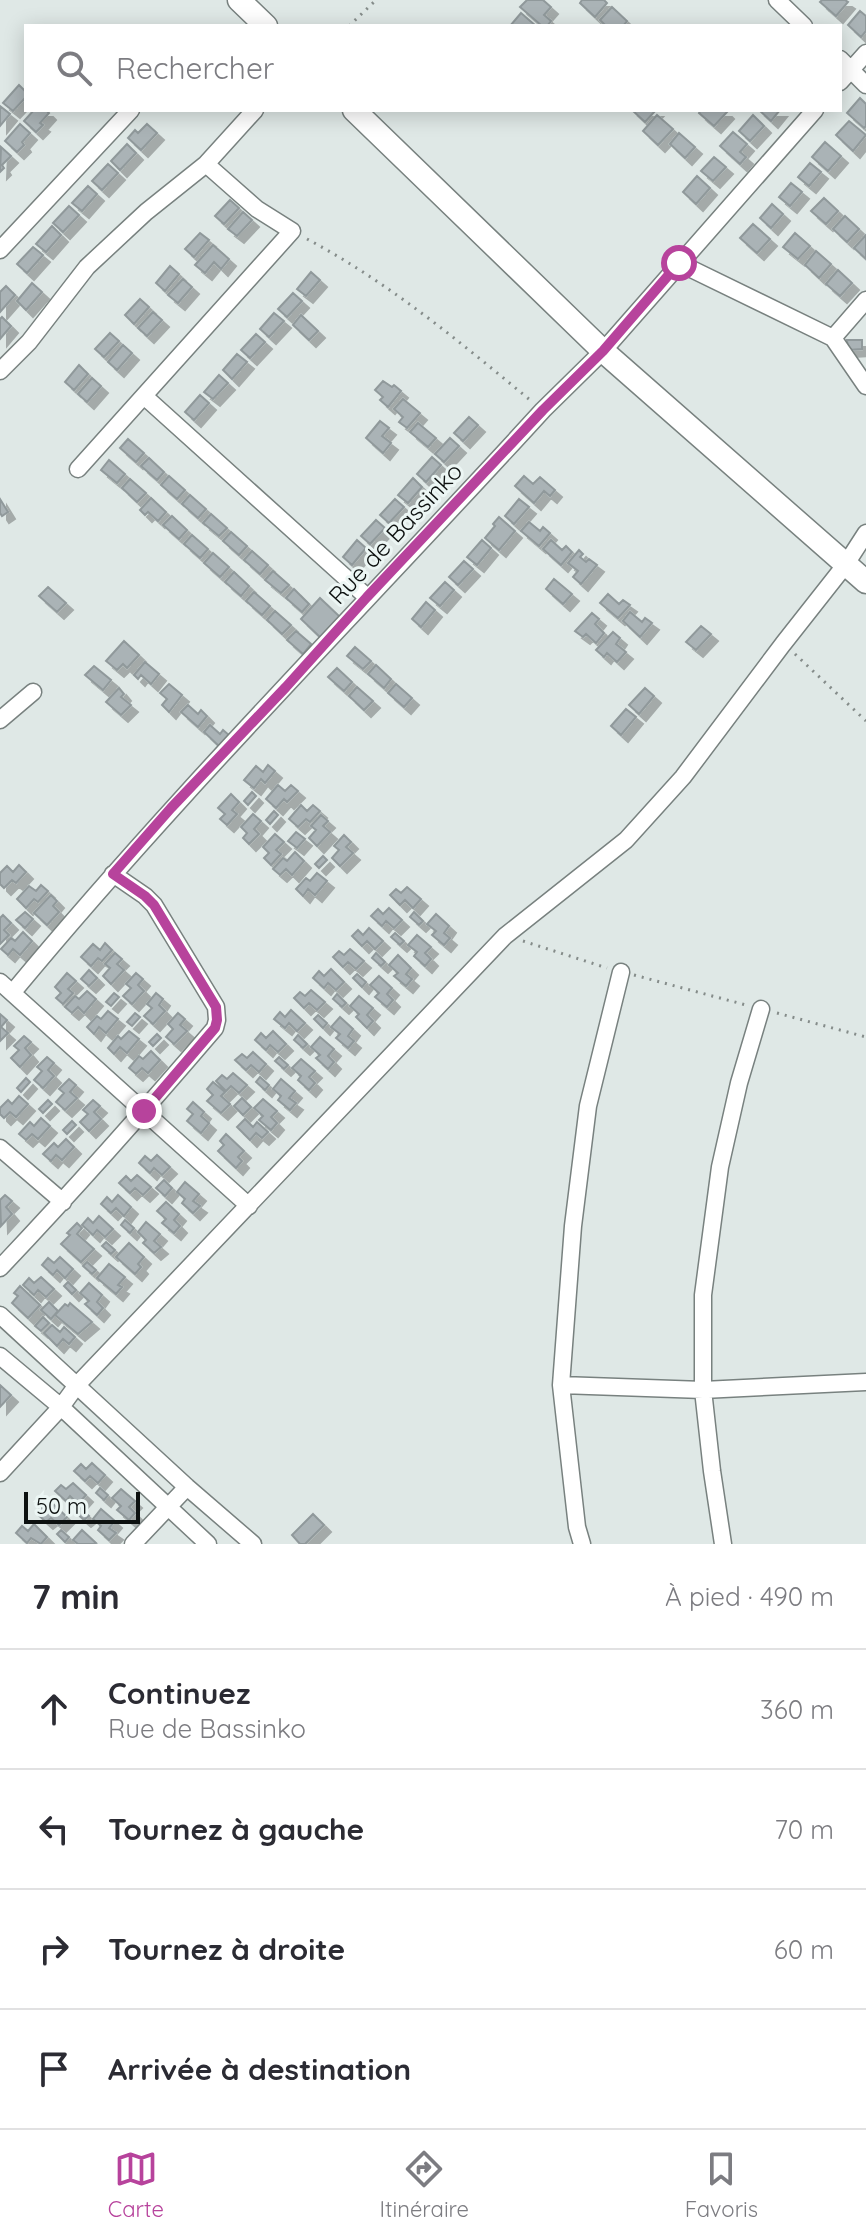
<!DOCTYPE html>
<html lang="fr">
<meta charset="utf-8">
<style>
:root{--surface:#fff;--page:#f2f2f3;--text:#2b2b33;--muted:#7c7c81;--line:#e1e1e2;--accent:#b7439c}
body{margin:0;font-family:Quicksand,sans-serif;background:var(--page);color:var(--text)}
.scale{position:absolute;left:24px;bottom:20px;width:116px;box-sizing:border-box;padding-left:8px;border:4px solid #0d1110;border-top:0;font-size:22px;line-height:28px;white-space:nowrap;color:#0d1110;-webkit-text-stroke:6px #ecf6f4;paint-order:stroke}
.stop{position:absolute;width:24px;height:24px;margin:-18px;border:6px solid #b7439c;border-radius:50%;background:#fff}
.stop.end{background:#b7439c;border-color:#fff;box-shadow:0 2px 8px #0008}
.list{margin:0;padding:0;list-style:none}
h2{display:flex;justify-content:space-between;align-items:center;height:104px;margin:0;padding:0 32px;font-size:34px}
h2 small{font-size:26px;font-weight:400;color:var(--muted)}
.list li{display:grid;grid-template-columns:52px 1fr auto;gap:24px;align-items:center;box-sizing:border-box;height:120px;padding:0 32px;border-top:2px solid var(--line)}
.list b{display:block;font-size:30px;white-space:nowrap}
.list p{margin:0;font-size:26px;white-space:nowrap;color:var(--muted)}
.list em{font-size:26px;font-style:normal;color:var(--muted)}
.icon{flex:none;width:44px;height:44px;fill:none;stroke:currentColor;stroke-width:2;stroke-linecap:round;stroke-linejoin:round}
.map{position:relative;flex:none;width:866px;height:1544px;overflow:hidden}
.search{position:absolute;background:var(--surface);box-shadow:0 4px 20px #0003;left:24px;right:24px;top:24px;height:88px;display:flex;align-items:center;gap:20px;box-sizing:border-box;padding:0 28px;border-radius:0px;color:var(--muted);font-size:30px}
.sheet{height:584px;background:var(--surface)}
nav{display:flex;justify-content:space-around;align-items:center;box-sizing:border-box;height:112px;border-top:2px solid var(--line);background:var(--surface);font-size:22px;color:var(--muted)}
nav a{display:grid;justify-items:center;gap:4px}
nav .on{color:var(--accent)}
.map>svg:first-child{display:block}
.building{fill:#aab3b6;stroke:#90999b;stroke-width:2;filter:url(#shadow)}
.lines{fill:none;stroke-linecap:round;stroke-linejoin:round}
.street-casing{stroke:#78817f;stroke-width:19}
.secondary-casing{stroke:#78817f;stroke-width:25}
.path{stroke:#858c8a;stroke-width:3;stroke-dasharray:2 6;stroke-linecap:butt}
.street{stroke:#fff;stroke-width:16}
.secondary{stroke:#fff;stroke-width:22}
.route{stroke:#b7439c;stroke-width:10}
.labels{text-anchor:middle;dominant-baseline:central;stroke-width:6;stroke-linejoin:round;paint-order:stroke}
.street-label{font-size:24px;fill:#0d1110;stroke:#ecf6f4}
</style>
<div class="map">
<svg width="866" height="1544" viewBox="0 0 866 1544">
<defs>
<filter id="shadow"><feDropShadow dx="7" dy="7" stdDeviation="0" flood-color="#0004"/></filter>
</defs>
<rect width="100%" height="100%" fill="#dfe8e6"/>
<path class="building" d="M527 0H543L551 7 544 15 551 21 547 26H542L520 7Z
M582 0H604L607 3 595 17 580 3Z
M822 0H845L848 2 836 16 820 2Z
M612 7 627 21 623 26H606L600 20Z
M860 11 866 16V31L861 37 848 25Z
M521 13 536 26H510Z
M19 85 26 92V97L13 111 3 103Z
M860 98 866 104V126L864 128 847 113Z
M0 106 10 114 0 126Z
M34 110H46L49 113 40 123 43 125 36 132 24 121Z
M632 110H656L645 122Z
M701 110H725L727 112 714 126 699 113Z
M759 110H780L771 121Z
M657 115 673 129 658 145 643 131Z
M753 115 764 126 750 141 739 131Z
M849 121 866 135 853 151 836 135Z
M20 124 30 133 22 142 24 145 17 152 5 141Z
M147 124 157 133 141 150 128 138 135 130 138 133Z
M733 132 747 144 740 152 746 157 740 164 720 146Z
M679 133 695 147 685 158 670 144Z
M825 142 841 156 828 171 812 157Z
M127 144 136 153 120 170 111 161Z
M1 147 11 156 2 165 4 168 0 172Z
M714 157 726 167 713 181 701 171Z
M810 163 821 172 809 186 798 177Z
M108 164 118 173 102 190 92 181Z
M697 176 710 188 696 204 683 192Z
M791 183 802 192 790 206 779 197Z
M88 186 97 194 82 211 72 203Z
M824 198 838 211 826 224 811 211Z
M230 200 239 208 224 224 215 216Z
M772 204 783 214 771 228 760 218Z
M69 206 79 215 63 232 53 223Z
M243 212 252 220 237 236 228 229Z
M845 216 859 229 847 242 833 229Z
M753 224 770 239 757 253 740 238Z
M52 226 61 235 46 252 36 244Z
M200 233 209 240 194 257 185 249Z
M795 233 810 246 798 259 783 247Z
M866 235V259L854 248Z
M213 245 229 259 221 269 214 262 205 273 195 265Z
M33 247 43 255 27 273 17 264Z
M816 251 831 264 819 278 805 265Z
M170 266 179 274 165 291 156 283Z
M838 270 852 283 840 296 826 284Z
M311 272 320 280 306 296 297 289Z
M183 279 192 287 178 303 168 295Z
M32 283 42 292 26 310 17 301Z
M6 286 15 295 0 312V292Z
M293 293 302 301 287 317 278 309Z
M140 299 149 307 134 324 125 315Z
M153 312 162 320 147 336 138 328Z
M274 313 284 321 269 337 260 329Z
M301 315 318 331 309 340 293 325Z
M2 317 11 326 0 339V319Z
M110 333 119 341 104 357 95 349Z
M256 334 265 342 250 358 241 350Z
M847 340H862V349L848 350Z
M123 345 132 353 117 370 108 362Z
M237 354 247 362 232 379 223 370Z
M79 365 88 374 74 390 65 382Z
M219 375 228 383 213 399 204 392Z
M92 378 101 386 87 402 78 394Z
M383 381 392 387 394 385 401 391 388 407 380 400 383 397 375 390Z
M200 395 209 403 194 420 185 412Z
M403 399 420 413 407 428 399 422 403 417 394 409Z
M469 417 478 425 463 441 454 433Z
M380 421 389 428 382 436 391 443 383 453 366 438Z
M418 423 436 438 428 447 410 432Z
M450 438 459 446 444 462 435 454Z
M128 439 144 453 136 462 120 448Z
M432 457 441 465 426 482 417 474Z
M149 458 164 472 157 480 141 466Z
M109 460 125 474 117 483 101 470Z
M169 476 185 490 177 499 161 485Z
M524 476 533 484 540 477 555 490 550 496 544 491 534 503 515 486Z
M413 478 422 487 408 503 398 495Z
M130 479 146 493 137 502 122 488Z
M190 495 206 509 198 518 182 504Z
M151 498 166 512 158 521 148 512 145 515 140 510Z
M0 499 8 512 2 516 0 513Z
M395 499 404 507 389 523 380 515Z
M519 499 529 507 514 524 505 516Z
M211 514 227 528 219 536 203 523Z
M172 516 187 530 179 539 163 525Z
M499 517 515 531 499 550 485 538 495 526 493 524Z
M376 520 385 528 370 544 361 536Z
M529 522 540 531 543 527 550 533 539 546 521 531Z
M231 532 247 546 239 555 223 541Z
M192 535 208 549 200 558 184 544Z
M357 540 366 548 352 565 343 557Z
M482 540 491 548 477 565 467 557Z
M551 540 562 550 566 546 572 552 561 565 543 549Z
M579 550 583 554 580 557 586 562 589 559 597 565 581 584 573 577 578 571 568 563Z
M252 551 268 565 260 574 244 560Z
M213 553 229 567 220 577 204 563Z
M464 561 473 569 458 585 449 577Z
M273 571 289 585 281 593 265 580Z
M234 572 249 586 241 596 225 582Z
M554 579 572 594 563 604 546 589Z
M445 582 454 590 440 606 430 598Z
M48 587 66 603 57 612 39 596Z
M294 589 309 604 302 612 286 598Z
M254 592 270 606 262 615 246 601Z
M608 594 619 604 623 600 630 605 618 618 600 603Z
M320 598 340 617 321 638 301 619Z
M426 602 435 610 421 627 412 619Z
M275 611 291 625 282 634 267 620Z
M630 612 642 622 645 618 652 623 640 637 623 621Z
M592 613 599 619 595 624 604 633 596 643 586 634 583 637 575 631Z
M701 626 711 634 696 650 686 642Z
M296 631 311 644 303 654 287 640Z
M613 632 620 638 616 644 626 652 617 662 607 653 604 657 596 650Z
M124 641 139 655 127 668 123 664 117 670 106 661Z
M355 647 371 661 363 669 347 656Z
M145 662 159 674 151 684 141 675 138 679 134 675Z
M376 665 391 679 384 688 368 674Z
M94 666 111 680 103 690 85 675Z
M337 668 352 682 344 691 328 677Z
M169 684 182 695 169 712 162 705 167 699 160 693Z
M396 684 412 698 404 707 388 693Z
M357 687 373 701 364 710 349 696Z
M119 688 124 694 121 697 131 705 121 715 106 702Z
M645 688 654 696 639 714 629 705Z
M188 705 198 714 201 710 207 716 198 727 181 712Z
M626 709 636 717 621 735 611 726Z
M210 725 220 734 223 730 230 736 220 747 204 732Z
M268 765 275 771 265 783 261 779 254 788 244 780 256 766 263 772Z
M278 785 285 791 291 785 298 791 287 802 284 799 276 808 266 799Z
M252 792 256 796 248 805 244 801Z
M231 794 239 802 232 810 237 814 227 825 220 819 225 814 218 808Z
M301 805 307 811 313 805 320 811 310 822 306 819 298 827 289 819Z
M274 811 278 815 270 824 266 820Z
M253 814 261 821 254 829 259 834 249 844 243 838 247 833 241 827Z
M321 815 328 821 323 826 330 832 317 846 309 838 316 830 311 826Z
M296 832 305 839 297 848 288 841Z
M275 834 284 842 276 850 281 854 271 865 264 858 269 853 263 847Z
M344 835 351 842 346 847 353 853 340 866 332 858 339 850 334 846Z
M295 852 304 861 292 875 286 869 280 875 273 869 283 858 287 861Z
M323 856 327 860 319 868 315 864Z
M19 865 26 872 16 883 12 880 4 888 0 884V873L7 866 13 872Z
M317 873 327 881 315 895 308 889 303 896 296 889 306 878 310 881Z
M41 885 48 891 38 902 34 899 26 908 17 899 29 886 36 891Z
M407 887 421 899 413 908 405 900 400 905 390 895 396 889 401 893Z
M51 895 57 901 53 906 59 912 47 925 34 913Z
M389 908 402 920 394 928 386 921 382 926 371 916 378 909 383 914Z
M25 912 33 919 25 928 16 920Z
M414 912 423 921 419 925 410 917Z
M436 914 449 926 444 933 450 938 444 945 432 935 436 931 427 924Z
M3 915 11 923 4 930 9 935 0 944V918Z
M369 928 383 941 375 949 367 941 362 946 352 936 358 930 363 935Z
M23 932 32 941 20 955 13 949 8 955 1 949 11 938 15 941Z
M395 933 404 941 400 945 391 937Z
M417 935 431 947 425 953 431 959 425 966 414 956 417 952 408 945Z
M105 943 112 950 102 961 98 958 91 966 81 957 93 944 100 950Z
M350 949 364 961 356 969 348 962 343 967 333 957 339 951 344 955Z
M115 953 122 959 117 964 124 970 111 984 103 976 110 968 105 964Z
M376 953 385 962 381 966 372 958Z
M398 955 411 968 406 974 412 979 406 986 394 976 398 973 389 965Z
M331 969 344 982 336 990 328 983 324 988 313 978 319 971 324 976Z
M89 970 97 978 89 986 81 979Z
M67 973 76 981 68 989 73 993 63 1004 56 998 61 993 55 987Z
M136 973 143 979 138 985 144 991 132 1004 123 996 131 988 126 984Z
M357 974 366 982 362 987 353 978Z
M379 976 392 988 387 994 393 1000 387 1007 375 997 379 993 370 985Z
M311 990 325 1002 317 1010 309 1003 304 1008 294 998 300 992 305 996Z
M87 991 96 999 84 1013 78 1007 72 1013 65 1007 75 996 79 999Z
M114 993 119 997 111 1006 106 1002Z
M156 993 163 999 159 1005 165 1011 153 1024 144 1016 152 1008 147 1004Z
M337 994 346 1003 342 1007 333 999Z
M359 996 373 1008 367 1015 373 1021 367 1028 356 1017 359 1014 350 1006Z
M291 1010 305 1023 297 1031 289 1023 285 1028 274 1019 280 1012 285 1017Z
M108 1011 118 1019 106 1033 99 1027 94 1034 87 1027 97 1016 101 1019Z
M135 1013 140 1017 132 1026 127 1022Z
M178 1013 185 1019 180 1025 187 1031 174 1044 166 1037 173 1029 168 1024Z
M0 1014 7 1020 1 1027 8 1033 0 1041Z
M318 1015 327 1023 323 1028 314 1019Z
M340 1017 353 1029 348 1036 354 1041 348 1048 336 1038 340 1034 331 1027Z
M129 1031 139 1039 127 1053 120 1047 114 1054 108 1048 118 1036 121 1039Z
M273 1031 286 1044 278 1052 270 1045 266 1050 255 1040 261 1033 266 1038Z
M157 1034 161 1038 153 1046 149 1042Z
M298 1035 307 1044 303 1048 294 1040Z
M24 1036 31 1042 25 1048 31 1055 20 1067 11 1058 19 1050 14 1046Z
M320 1037 334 1049 328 1056 334 1062 328 1069 316 1058 320 1055 311 1047Z
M151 1051 160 1060 148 1073 142 1068 136 1074 129 1068 139 1056 143 1059Z
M253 1052 266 1064 259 1072 251 1065 246 1070 235 1060 242 1054 247 1058Z
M47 1057 54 1063 48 1070 54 1076 43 1088 34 1080 42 1071 37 1067Z
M279 1057 288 1065 284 1069 275 1061Z
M301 1059 315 1071 309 1077 315 1083 309 1090 298 1080 301 1076 292 1068Z
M233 1073 247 1085 239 1093 231 1086 226 1091 216 1081 222 1075 227 1079Z
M260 1077 269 1085 265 1090 256 1082Z
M26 1078 30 1082 21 1092 17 1088Z
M69 1079 76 1085 70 1092 77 1098 65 1110 56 1102 64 1093 59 1089Z
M281 1079 295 1091 289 1098 296 1103 290 1110 278 1100 281 1096 273 1089Z
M213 1082 225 1092 221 1096 230 1104 221 1113 207 1101 213 1095 207 1089Z
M19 1096 28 1104 16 1117 10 1112 4 1118 0 1114V1108L8 1100 12 1104Z
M242 1098 251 1107 243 1115 234 1106Z
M263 1099 277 1111 271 1117 277 1123 271 1130 259 1120 263 1116 254 1108Z
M48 1100 52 1104 43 1113 39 1109Z
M93 1100 100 1106 94 1112 101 1119 89 1131 80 1122 88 1114 83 1110Z
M193 1102 204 1112 201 1116 209 1123 201 1133 187 1121 193 1114 187 1109Z
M41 1118 50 1126 38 1139 32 1134 26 1140 19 1134 30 1122 34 1126Z
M245 1119 253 1127 257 1122 268 1132 262 1138 256 1133 250 1140 237 1127Z
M72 1121 76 1125 67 1134 63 1130Z
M226 1134 244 1151 238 1157 242 1161 236 1168 218 1151 224 1145 220 1141Z
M66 1139 74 1147 62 1160 56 1155 51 1161 43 1154 54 1143 58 1147Z
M157 1155 170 1167 162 1175 154 1168 150 1173 139 1163 145 1156 151 1161Z
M137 1175 151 1187 143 1195 135 1188 130 1193 119 1183 126 1176 131 1181Z
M164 1180 172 1188 165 1196 156 1188Z
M185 1182 199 1194 193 1201 200 1206 193 1213 182 1203 185 1199 177 1192Z
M5 1195 12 1201 6 1207 12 1214 1 1226 0 1200Z
M118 1195 131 1207 124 1216 116 1208 111 1213 101 1204 107 1197 112 1202Z
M166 1202 179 1214 174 1220 180 1226 174 1233 162 1223 166 1219 157 1211Z
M99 1216 113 1229 105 1237 97 1230 93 1235 82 1225 88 1218 93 1223Z
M125 1220 134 1228 130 1233 121 1225Z
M146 1222 160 1234 154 1241 161 1247 154 1253 143 1243 146 1240 138 1232Z
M77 1223 82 1228 77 1234 94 1249 81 1262 61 1244 70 1235 67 1233Z
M106 1242 115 1250 111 1254 102 1246Z
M129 1243 144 1257 138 1264 141 1267 135 1274 116 1257Z
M60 1257 73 1269 65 1278 57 1270 53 1275 42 1265 48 1258 54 1263Z
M87 1262 96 1270 92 1274 83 1266Z
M109 1264 125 1277 118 1285 122 1287 116 1294 97 1278Z
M41 1277 54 1289 46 1297 38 1290 34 1295 23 1285 29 1278 34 1283Z
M68 1282 76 1290 72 1294 64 1286Z
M89 1283 102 1295 97 1302 103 1308 97 1315 85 1304 89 1301 80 1293Z
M20 1286 40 1305 28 1318 12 1303 18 1296 14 1293Z
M49 1302 58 1311 51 1319 41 1310Z
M70 1303 92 1322 78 1334 55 1315 65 1304 68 1306Z
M43 1317 49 1323 41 1331 35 1326Z
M52 1325 60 1332 64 1327 75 1337 69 1344 63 1339 57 1346 44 1333Z
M0 1385 11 1395 0 1407Z
M92 1463 105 1475 98 1483 90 1476 85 1481 74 1471 81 1464 86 1469Z
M73 1483 86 1495 78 1504 70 1496 66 1501 55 1491 61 1485 66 1489Z
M100 1488 108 1495 104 1500 96 1493Z
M121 1489 135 1501 129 1507 135 1513 129 1520 117 1510 121 1506 112 1498Z
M53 1504 67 1517 59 1525 51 1518 46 1522 36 1513 42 1506 47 1511Z
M80 1508 89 1516 84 1520 76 1513Z
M101 1509 115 1521 109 1528 116 1533 109 1540 98 1530 101 1526 93 1519Z
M313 1514 324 1525 305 1544H300L292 1535Z
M34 1524 47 1537 41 1544 31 1538 27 1543 16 1533 22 1526 28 1531Z
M61 1530 69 1537 65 1542 57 1534Z
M82 1530 96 1543 94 1544H78L73 1540Z"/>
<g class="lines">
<g class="street-casing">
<path id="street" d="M777 0 804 26
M840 59 866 85
M840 82 866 53
M0 250 131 110
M679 263 833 338 866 386
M833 338 866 300
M0 371 29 342 87 267 146 212 206 164 255 110
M144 396 367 597
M78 469 292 231 257 209 206 164
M0 720 33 692
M0 982 249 1206
M13 992C180 790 366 604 543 410L603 351 815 110
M0 1148 63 1202
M0 1268C74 1190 145 1110 215 1028L217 1020 216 1007 154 905 145 896 113 874
M0 1315 187 1487 253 1544
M0 1356 61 1407 208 1544
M561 1385 703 1390 866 1382
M0 1473 61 1407 77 1385 505 936 626 840 683 777 783 644 846 564 866 533
M133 1544 187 1487
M582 1544 577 1527 561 1385 573 1226 588 1106 621 972
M723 1544 712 1471 703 1390V1295L720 1167 739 1083 761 1009"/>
</g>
<g class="secondary-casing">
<path id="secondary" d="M239 0 266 26
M354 110 603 351 866 582"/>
</g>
<path class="path" d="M349 26 376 0
M307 239C388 282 460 342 530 400
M795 654 866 721
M523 941 607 968
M634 975 746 1005
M777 1013 866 1037"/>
<use href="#street" class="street"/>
<use href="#secondary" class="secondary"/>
</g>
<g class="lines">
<path class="route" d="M144 1111 215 1028 217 1020 216 1007 154 905 145 896 113 874 171 808 286 687 367 597 543 410 603 351 679 263"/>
</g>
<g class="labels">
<g class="street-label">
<text transform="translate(395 533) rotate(-47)">Rue de Bassinko</text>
</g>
</g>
</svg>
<div class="scale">50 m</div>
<div class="stop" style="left:679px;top:263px"></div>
<div class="stop end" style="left:144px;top:1111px"></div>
<div class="search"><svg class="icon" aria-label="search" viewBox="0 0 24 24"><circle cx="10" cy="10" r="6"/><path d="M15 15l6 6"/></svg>Rechercher</div>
</div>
<section class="sheet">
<h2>7 min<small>À pied · 490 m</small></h2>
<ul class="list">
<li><svg class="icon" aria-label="ahead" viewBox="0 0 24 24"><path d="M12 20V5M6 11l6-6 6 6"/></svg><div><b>Continuez</b><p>Rue de Bassinko</p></div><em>360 m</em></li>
<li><svg class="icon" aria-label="left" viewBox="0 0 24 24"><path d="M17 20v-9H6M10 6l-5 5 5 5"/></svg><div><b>Tournez à gauche</b></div><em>70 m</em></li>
<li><svg class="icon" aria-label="right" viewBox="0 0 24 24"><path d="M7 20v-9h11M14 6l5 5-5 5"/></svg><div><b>Tournez à droite</b></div><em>60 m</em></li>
<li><svg class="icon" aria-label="arrive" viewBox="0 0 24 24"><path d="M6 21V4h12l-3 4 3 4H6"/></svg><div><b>Arrivée à destination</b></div></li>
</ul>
</section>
<nav>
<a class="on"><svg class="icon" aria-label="map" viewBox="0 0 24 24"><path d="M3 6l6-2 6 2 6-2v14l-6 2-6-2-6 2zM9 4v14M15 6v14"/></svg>Carte</a>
<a><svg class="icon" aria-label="directions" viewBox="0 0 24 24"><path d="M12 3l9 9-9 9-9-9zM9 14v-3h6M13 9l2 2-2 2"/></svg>Itinéraire</a>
<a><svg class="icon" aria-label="saved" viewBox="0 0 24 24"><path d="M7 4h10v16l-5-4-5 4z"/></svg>Favoris</a>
</nav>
